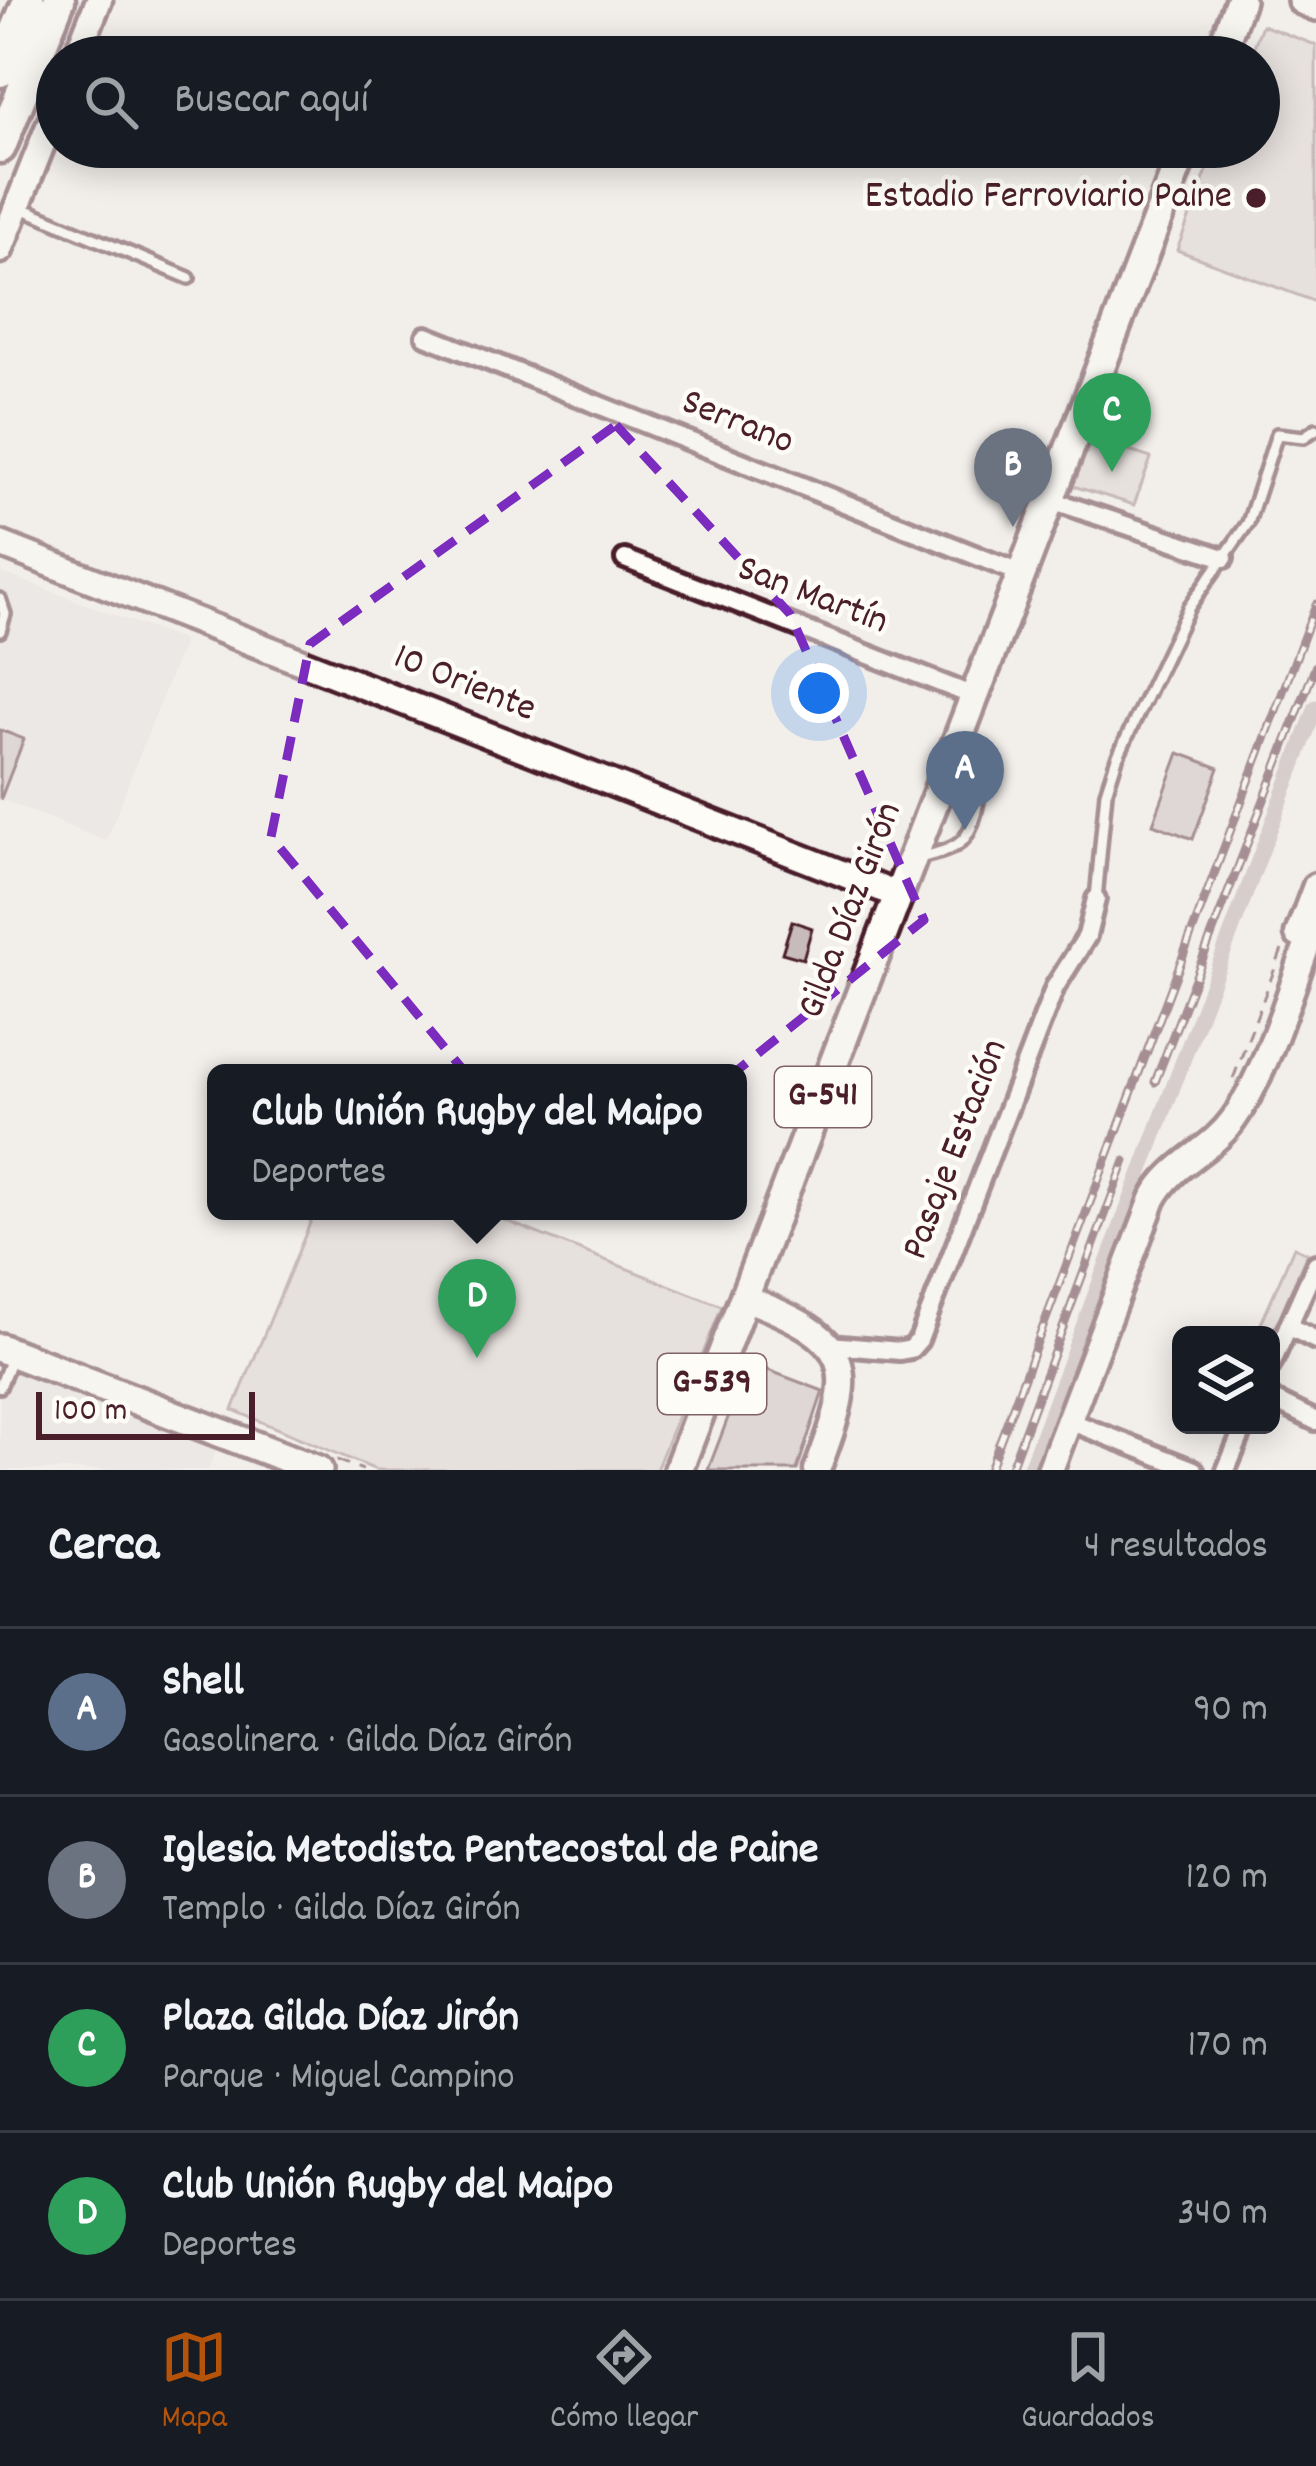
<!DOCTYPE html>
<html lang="es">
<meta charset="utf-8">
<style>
:root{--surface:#171b24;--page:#242831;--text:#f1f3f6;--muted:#9ea1a6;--line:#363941;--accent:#b45309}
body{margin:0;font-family:Dekko,sans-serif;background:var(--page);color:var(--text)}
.controls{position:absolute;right:36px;bottom:36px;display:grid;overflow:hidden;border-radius:18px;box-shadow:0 6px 30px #0003}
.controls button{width:108px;height:108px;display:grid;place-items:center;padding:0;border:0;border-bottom:3px solid var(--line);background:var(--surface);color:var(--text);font:60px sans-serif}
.scale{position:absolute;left:36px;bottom:30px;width:219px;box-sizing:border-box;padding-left:12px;border:6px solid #4a1f2b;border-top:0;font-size:33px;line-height:42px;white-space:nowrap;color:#4a1f2b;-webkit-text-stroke:9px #fdfcf7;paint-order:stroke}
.you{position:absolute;left:819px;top:693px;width:42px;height:42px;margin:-30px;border:9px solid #fff;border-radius:50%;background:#1a73e8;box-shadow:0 0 0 18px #1a73e833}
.badge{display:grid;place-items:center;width:78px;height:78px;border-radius:50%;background:var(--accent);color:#fff;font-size:39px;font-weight:700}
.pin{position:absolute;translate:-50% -99px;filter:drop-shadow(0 3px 6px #0008)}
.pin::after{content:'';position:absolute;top:63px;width:42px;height:36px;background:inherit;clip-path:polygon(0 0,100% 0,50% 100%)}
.popup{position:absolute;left:207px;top:1064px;width:540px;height:156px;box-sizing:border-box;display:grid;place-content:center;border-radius:18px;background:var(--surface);filter:drop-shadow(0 3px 9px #0005);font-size:39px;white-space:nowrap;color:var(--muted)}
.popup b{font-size:45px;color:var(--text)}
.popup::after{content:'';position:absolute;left:50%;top:100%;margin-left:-24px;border:24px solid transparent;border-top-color:var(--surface)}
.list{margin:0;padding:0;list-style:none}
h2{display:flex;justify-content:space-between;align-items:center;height:156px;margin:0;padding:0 48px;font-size:51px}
h2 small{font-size:39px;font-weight:400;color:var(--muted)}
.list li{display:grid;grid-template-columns:78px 1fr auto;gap:36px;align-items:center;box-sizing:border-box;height:168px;padding:0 48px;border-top:3px solid var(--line)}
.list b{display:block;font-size:45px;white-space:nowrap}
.list p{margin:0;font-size:39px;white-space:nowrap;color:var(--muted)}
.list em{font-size:39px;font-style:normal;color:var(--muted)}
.icon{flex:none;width:66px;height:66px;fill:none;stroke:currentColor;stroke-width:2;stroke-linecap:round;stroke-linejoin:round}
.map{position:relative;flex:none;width:1316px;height:1470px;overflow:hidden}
.search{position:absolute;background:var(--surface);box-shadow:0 6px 30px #0003;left:36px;right:36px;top:36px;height:132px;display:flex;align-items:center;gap:30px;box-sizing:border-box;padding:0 42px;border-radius:66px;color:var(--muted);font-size:45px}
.sheet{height:828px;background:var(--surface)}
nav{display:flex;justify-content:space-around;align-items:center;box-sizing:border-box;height:168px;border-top:3px solid var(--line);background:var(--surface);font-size:33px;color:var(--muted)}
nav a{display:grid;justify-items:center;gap:6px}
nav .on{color:var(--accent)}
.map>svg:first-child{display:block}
.built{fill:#e5dfdd}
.green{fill:#d9d0cf;stroke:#92787d;stroke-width:3}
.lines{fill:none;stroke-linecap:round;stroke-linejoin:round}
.canal{stroke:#b7a5a6;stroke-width:15}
.building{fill:#c8bbbb;stroke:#4a1f2b;stroke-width:3}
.lane-casing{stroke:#4a1f2b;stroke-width:18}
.street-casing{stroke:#4a1f2b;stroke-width:26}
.secondary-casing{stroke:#4a1f2b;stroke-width:33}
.primary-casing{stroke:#4a1f2b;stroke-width:36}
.highway-casing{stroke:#4a1f2b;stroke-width:39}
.path{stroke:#4a1f2b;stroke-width:3;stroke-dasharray:12 9;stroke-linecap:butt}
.lane{stroke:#fdfcf7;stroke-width:9}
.street{stroke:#fdfcf7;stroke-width:16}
.secondary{stroke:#fdfcf7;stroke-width:24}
.primary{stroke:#fdfcf7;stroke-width:27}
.highway{stroke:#fdfcf7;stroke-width:30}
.rail-casing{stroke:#4a1f2b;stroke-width:9}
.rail{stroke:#fdfcf7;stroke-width:4.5;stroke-dasharray:14;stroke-linecap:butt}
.marked{fill:none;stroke:#7b2cbf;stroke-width:9;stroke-dasharray:24 15;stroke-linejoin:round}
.poi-dot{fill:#4a1f2b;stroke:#fdfcf7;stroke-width:4.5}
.labels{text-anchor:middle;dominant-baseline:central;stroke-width:9;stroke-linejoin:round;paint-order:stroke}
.shield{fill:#fdfcf7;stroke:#806168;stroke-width:3}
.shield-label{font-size:36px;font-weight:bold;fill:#4a1f2b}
.poi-label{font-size:39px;fill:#4a1f2b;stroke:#fdfcf7;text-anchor:end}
.street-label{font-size:39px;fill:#4a1f2b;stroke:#fdfcf7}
</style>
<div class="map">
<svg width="1316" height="1470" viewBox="0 0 1316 1470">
<rect width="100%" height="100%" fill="#f2efeb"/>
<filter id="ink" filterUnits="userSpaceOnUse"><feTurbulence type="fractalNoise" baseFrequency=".00833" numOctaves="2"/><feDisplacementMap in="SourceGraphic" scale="24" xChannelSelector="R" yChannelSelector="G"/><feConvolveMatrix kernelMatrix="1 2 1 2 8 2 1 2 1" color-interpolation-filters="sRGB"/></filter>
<g filter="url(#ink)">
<path class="built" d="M0 572 184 641 106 841 0 799Z
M0 1357 219 1445 208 1470H0Z"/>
<path class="green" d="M1262 25 1316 45V302L1177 250 1216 147H1259V57H1250Z
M1092 439 1151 458 1134 505 1073 486Z
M315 1211H481L722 1306 656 1470H376L233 1410Z
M1294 1247 1307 1253 1271 1338 1256 1335Z"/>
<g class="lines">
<path class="canal" d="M1029 1470 1316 707"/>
</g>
<path class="building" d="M0 730 24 739 1 798 0 797Z
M1179 753 1219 768 1193 839 1153 824Z
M792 921 812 928 803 959 782 953Z
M749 1363 823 1391 797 1470H708Z"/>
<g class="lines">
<g class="lane-casing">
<path id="lane" d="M17 206 189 278
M0 599 5 614 0 631
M919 858C959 848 970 845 978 801L959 758
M1096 899 1106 792 1117 758 1189 607 1248 523 1277 434 1304 437 1316 429
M0 1387 11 1358"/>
</g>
<g class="street-casing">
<path id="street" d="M426 336 1022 574
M1051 500 1224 558
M625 559 976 697
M1288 1326 1316 1340
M829 1345 900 1351 911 1349 919 1340 1055 987 1087 936 1096 899
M1271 1365 1316 1264
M1271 1399 1316 1421
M1069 1421 1194 1470
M1226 1470 1245 1425"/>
</g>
<g class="secondary-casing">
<path id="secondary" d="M76 57 99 0
M0 250 57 106
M0 544 900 896
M1298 934 1316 886
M745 1298C855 1341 858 1363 817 1470
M1050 1470 1153 1199C1172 1163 1210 1152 1233 1120 1269 1070 1293 980 1316 921"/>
</g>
<g class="primary-casing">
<path id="primary" d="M1302 0 1316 6
M1219 57 1240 0
M0 1348 318 1470
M678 1470 1185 147"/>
</g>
<g class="highway-casing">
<path id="highway" d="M0 71 29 0
M0 147 59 0"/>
</g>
<path class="path" d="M1233 1079 1283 947
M337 1460 363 1470"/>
<use href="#lane" class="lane"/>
<use href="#street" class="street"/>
<use href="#secondary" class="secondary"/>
<use href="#primary" class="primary"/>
<use href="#highway" class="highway"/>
<g class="rail-casing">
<path id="rail" d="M1155 1082 1316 665
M989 1470 1316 604
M1010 1470 1125 1161"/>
</g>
<use href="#rail" class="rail"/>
</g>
</g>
<path d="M0 0H1316V1470H0ZM616 425 790 614 924 920 689 1109 502 1117 271 837 310 644Z" fill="#f2efeb" fill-opacity=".55" fill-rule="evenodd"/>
<path class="marked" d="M616 425 790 614 924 920 689 1109 502 1117 271 837 310 644Z"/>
<circle class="poi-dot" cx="1256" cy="198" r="12"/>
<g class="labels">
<g class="shield">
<rect x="775" y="1067" width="96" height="60" rx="9"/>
<rect x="658" y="1354" width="108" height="60" rx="9"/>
</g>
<g class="shield-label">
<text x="823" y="1097">G-541</text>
<text x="712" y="1384">G-539</text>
</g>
<g class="poi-label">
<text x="1232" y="198">Estadio Ferroviario Paine</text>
</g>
<g class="street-label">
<text transform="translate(737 424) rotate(22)">Serrano</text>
<text transform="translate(812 597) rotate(21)">San Martín</text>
<text transform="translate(464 685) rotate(22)">10 Oriente</text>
<text transform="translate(852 911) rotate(-69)">Gilda Díaz Girón</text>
<text transform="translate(957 1150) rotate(-69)">Pasaje Estación</text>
</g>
</g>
</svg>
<div class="controls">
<button><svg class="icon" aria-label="layers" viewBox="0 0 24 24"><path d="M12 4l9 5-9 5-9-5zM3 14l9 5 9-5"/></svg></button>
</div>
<div class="scale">100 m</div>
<div class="you"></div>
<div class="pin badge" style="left:965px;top:830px;background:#5c6f8a">A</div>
<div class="pin badge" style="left:1013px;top:527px;background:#6b7280">B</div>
<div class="pin badge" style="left:1112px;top:472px;background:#2e9e5b">C</div>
<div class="pin badge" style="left:477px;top:1358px;background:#2e9e5b">D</div>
<div class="popup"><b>Club Unión Rugby del Maipo</b>Deportes</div>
<div class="search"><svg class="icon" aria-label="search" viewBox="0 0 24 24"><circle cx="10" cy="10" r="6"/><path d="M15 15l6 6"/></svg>Buscar aquí</div>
</div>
<section class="sheet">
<h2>Cerca<small>4 resultados</small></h2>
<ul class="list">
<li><span class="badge" style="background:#5c6f8a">A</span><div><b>Shell</b><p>Gasolinera · Gilda Díaz Girón</p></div><em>90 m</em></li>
<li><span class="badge" style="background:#6b7280">B</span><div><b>Iglesia Metodista Pentecostal de Paine</b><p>Templo · Gilda Díaz Girón</p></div><em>120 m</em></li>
<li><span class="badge" style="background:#2e9e5b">C</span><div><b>Plaza Gilda Díaz Jirón</b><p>Parque · Miguel Campino</p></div><em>170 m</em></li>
<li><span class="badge" style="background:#2e9e5b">D</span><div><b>Club Unión Rugby del Maipo</b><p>Deportes</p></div><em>340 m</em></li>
</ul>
</section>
<nav>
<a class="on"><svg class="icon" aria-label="map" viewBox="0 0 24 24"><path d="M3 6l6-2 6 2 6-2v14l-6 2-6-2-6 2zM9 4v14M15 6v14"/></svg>Mapa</a>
<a><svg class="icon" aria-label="directions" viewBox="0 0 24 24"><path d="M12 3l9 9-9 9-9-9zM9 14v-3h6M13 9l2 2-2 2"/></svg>Cómo llegar</a>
<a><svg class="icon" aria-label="saved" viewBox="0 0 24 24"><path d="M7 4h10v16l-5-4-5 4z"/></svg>Guardados</a>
</nav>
